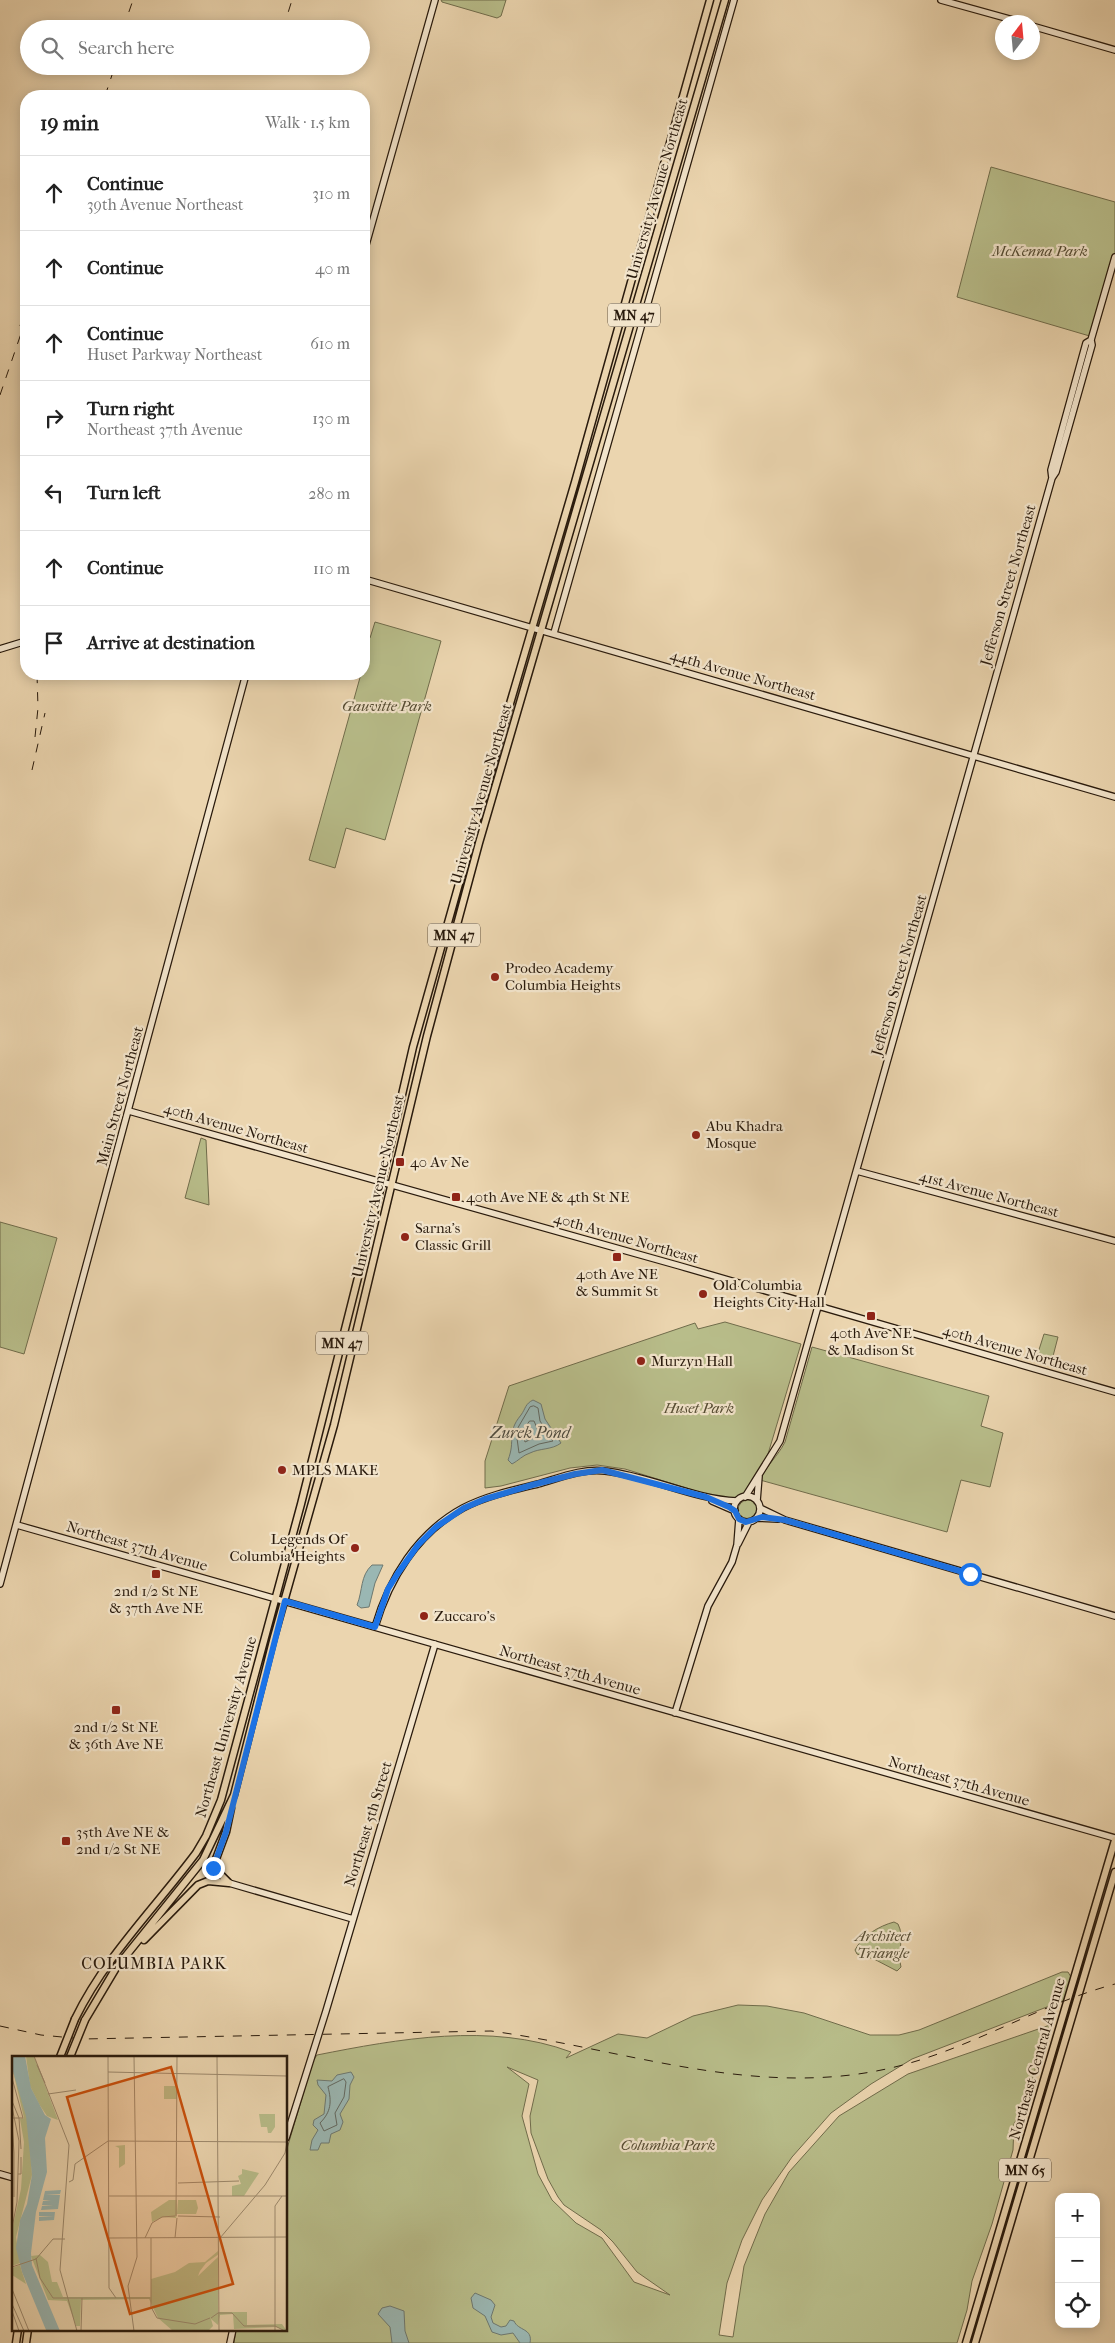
<!DOCTYPE html>
<meta charset="utf-8">
<style>
:root{--surface:#fff;--page:#f6f6f6;--text:#222;--muted:#767676;--line:#e0e0e0}
body{margin:0;font-family:"IM FELL French Canon",serif;background:var(--page);color:var(--text)}
.controls{position:absolute;right:15px;bottom:15px;display:grid;overflow:hidden;border-radius:10px;box-shadow:0 2px 12px #0003}
.controls button{width:45px;height:45px;display:grid;place-items:center;padding:0;border:0;border-bottom:1px solid var(--line);background:var(--surface);color:var(--text);font:25px sans-serif}
.compass{position:absolute;left:995px;top:15px;width:45px;height:45px;border-radius:50%;background:var(--surface);box-shadow:0 2px 12px #0003;rotate:16deg}
.stop{position:absolute;width:15px;height:15px;margin:-11px;border:4px solid #1a73e8;border-radius:50%;background:#fff}
.stop.end{background:#1a73e8;border-color:#fff;box-shadow:0 1px 5px #0008}
.list{margin:0;padding:0;list-style:none}
h2{display:flex;justify-content:space-between;align-items:center;height:65px;margin:0;padding:0 20px;font-size:21px}
h2 small{font-size:16px;font-weight:400;color:var(--muted)}
.list li{display:grid;grid-template-columns:32px 1fr auto;gap:15px;align-items:center;box-sizing:border-box;height:75px;padding:0 20px;border-top:1px solid var(--line)}
.list b{display:block;font-size:19px;white-space:nowrap}
.list p{margin:0;font-size:16px;white-space:nowrap;color:var(--muted)}
.list em{font-size:16px;font-style:normal;color:var(--muted)}
.icon{flex:none;width:28px;height:28px;fill:none;stroke:currentColor;stroke-width:2;stroke-linecap:round;stroke-linejoin:round}
.map{position:relative;flex:none;width:1115px;height:2343px;overflow:hidden}
.search{position:absolute;background:var(--surface);box-shadow:0 2px 12px #0003;left:20px;top:20px;width:350px;height:55px;display:flex;align-items:center;gap:12px;box-sizing:border-box;padding:0 18px;border-radius:28px;color:var(--muted);font-size:19px}
.panel{position:absolute;background:var(--surface);box-shadow:0 2px 12px #0003;left:20px;top:90px;width:350px;height:590px;border-radius:20px}
.map>svg:first-child{display:block}
.green{fill:#b8bd8a;stroke:#706c4b;fill-rule:evenodd}
.water{fill:#9ab7b3;stroke:#6d7870}
.lines{fill:none;stroke-linecap:round;stroke-linejoin:round}
.shore{stroke:#626860;stroke-width:1}
.secondary-casing{stroke:#291a0c;stroke-width:8}
.primary-casing{stroke:#291a0c;stroke-width:9}
.secondary{stroke:#f2e4cb;stroke-width:5.5}
.primary{stroke:#ebd5af;stroke-width:6}
.rail{stroke:#291a0c;stroke-width:1;stroke-dasharray:9 9;stroke-linecap:butt}
.primary-bridge-casing{stroke:#291a0c;stroke-width:9;stroke-linecap:butt}
.primary-bridge{stroke:#ebd5af;stroke-width:6}
.route{stroke:#1a73e8;stroke-width:6}
.poi-dot{fill:#8f2418;stroke:#f2e4cb;stroke-width:2}
.labels{text-anchor:middle;dominant-baseline:central;stroke-width:4.5;stroke-linejoin:round;paint-order:stroke}
.shield{fill:#f2e4cb;stroke:#655745;stroke-width:1}
.shield-label{font-size:14px;font-weight:bold;fill:#291a0c}
.street-label{font-size:15px;fill:#291a0c;stroke:#f2e4cb}
.park-label{font-size:15px;font-style:italic;fill:#544b32;stroke:#f2e4cb}
.poi-label{font-size:15px;fill:#291a0c;stroke:#f2e4cb;text-anchor:start}
.water-label{font-size:16px;font-style:italic;fill:#4b493e;stroke:#f2e4cb}
.neighbourhood-label{font-size:16px;letter-spacing:1px;fill:#291a0c;stroke:#f2e4cb}
.inset-road{fill:none;stroke:#9d8a6e;stroke-width:1}
.view{fill:#cb500c;fill-opacity:0.15;stroke:#cb500c;stroke-width:2.5}
.inset-edge{fill:none;stroke:#291a0c;stroke-width:2.5}
</style>
<div class="map">
<svg width="1115" height="2343" viewBox="0 0 1115 2343">
<rect width="100%" height="100%" fill="#ebd5af"/>
<filter id="stains"><feTurbulence type="fractalNoise" baseFrequency=".004" numOctaves="4"/><feColorMatrix values="0 0 0 0 .2 0 0 0 0 .09 0 0 0 0 .02 0 0 0 .5 -.17"/></filter>
<radialGradient id="worn" r=".72"><stop offset=".6" stop-color="#630" stop-opacity="0"/><stop offset="1" stop-color="#630" stop-opacity=".3"/></radialGradient>
<path class="green" d="M441 0H506L501 16 497 18 442 2Z
M991 167 1115 202V258L1093 337 957 297Z
M375 622 441 641 385 840 346 828 335 868 309 860 361 674H364L367 653 364 651V637L370 638Z
M201 1138 206 1140 209 1205 185 1198Z
M0 1222 57 1238 24 1354 0 1347Z
M725 1322 801 1344 768 1454 744 1496 730 1499 712 1496 625 1469 597 1465 570 1468 501 1486 485 1488V1461L509 1386 695 1323 698 1329Z
M1044 1334 1058 1337 1052 1360 1037 1356Z
M812 1347 989 1396 981 1426 1003 1433 990 1487 961 1480 947 1532 760 1480C766 1466 778 1456 785 1442Z
M738 1510a10 10 0 1 1 20 0a10 10 0 1 1-20 0Z
M894 1922 898 1924C905 1937 897 1953 901 1967L897 1971 874 1959 857 1954 855 1950C862 1936 879 1926 894 1922Z
M1062 1972H1068L1071 1977 1065 2000 912 2059 871 2084 831 2113 792 2157 762 2200 742 2240 727 2283 719 2335 733 2337 744 2266 765 2214 789 2172 839 2116 908 2074 1050 2025 1041 2048 1026 2102 1014 2124 1013 2150 992 2224 972 2281 967 2310 957 2343H234L236 2329H286V2152L313 2061 317 2055C398 2039 491 2022 571 2052L566 2058 618 2034 647 2038 693 2016 738 2005 767 2006 804 2013 870 2035H899L919 2030ZM507 2067 538 2080 530 2116 531 2133 548 2179 558 2197 564 2205 601 2230 613 2242 637 2272 670 2295 634 2282 602 2238 576 2223 552 2200 538 2174 522 2116 529 2084Z"/>
<path class="water" d="M533 1400 541 1404 545 1419 561 1443C552 1450 540 1448 530 1453 523 1455 518 1461 512 1464L508 1460C516 1440 506 1433 521 1415 526 1408 525 1404 533 1400Z
M372 1565H383L375 1583 369 1607 361 1608 357 1605C363 1590 360 1576 372 1565Z
M351 2072 354 2077 350 2085 349 2099 340 2114 343 2122 340 2130 331 2134 329 2143H321L318 2150H310L312 2140 318 2130 313 2125 314 2120 324 2114 326 2095 318 2085 317 2080 332 2081 337 2075Z
M475 2293 491 2300 495 2305 491 2317 493 2323 501 2327 506 2326 510 2320 514 2321C518 2331 533 2328 530 2343H520L513 2333 501 2335 492 2332 485 2316 473 2308 471 2298Z
M390 2306 404 2311 405 2331 409 2343H392L390 2327 378 2314 382 2308Z"/>
<g class="lines">
<path class="shore" d="M534 1406 538 1408 540 1421 553 1441 539 1444 519 1453 516 1431 530 1407Z
M530 1421H534L540 1435 525 1442 522 1432Z
M344 2079 346 2082 344 2097 335 2113 337 2125 324 2131 320 2123C331 2112 332 2102 328 2087Z"/>
<g class="secondary-casing">
<path id="secondary" d="M941 0 1020 22
M1032 26 1115 50
M364 252 435 0
M1052 478 1051 470 1086 343 1091 340
M364 579 1115 797
M554 633 734 0
M0 649 26 641
M129 1111 680 1266 1115 1392
M857 1171 1115 1241
M734 1509a13 13 0 1 1 26 0a13 13 0 1 1-26 0Z
M745 1497 780 1441 1052 478 1056 472 1092 345 1091 340 1115 257
M712 1501 735 1511
M757 1501 759 1476
M760 1508 785 1520 1115 1616
M757 1518 778 1519
M17 1525 1115 1838
M738 1544 749 1522
M0 1584 246 674
M375 1627C389 1579 417 1533 463 1508 486 1496 513 1490 538 1484 559 1478 583 1468 605 1471 650 1476 692 1499 737 1501
M675 1713 708 1606 732 1562 737 1545 739 1519
M229 1883 353 1919
M286 2138 326 2011 435 1644
M0 2174 14 2178
M230 2343 233 2329"/>
</g>
<g class="primary-casing">
<path id="primary" d="M228 1882 213 1867 226 1832 231 1808
M144 1940 198 1885 208 1881 229 1883
M75 2019C105 1957 155 1908 196 1853L206 1836 221 1800 301 1504 380 1190 413 1047 504 724 575 482 710 0
M85 2020 116 1968 203 1860 234 1795 274 1637 334 1425 427 1036 479 843 725 0
M16 2343 18 2329
M26 2343 28 2329
M966 2343 1115 1840
M975 2343 1115 1872"/>
</g>
<use href="#secondary" class="secondary"/>
<use href="#primary" class="primary"/>
<path class="rail" d="M123 29 133 0
M283 29 292 0
M105 96 115 66
M20 326 26 306
M0 395 26 319
M35 737 38 708 37 674
M32 770 45 713
M0 2026 41 2035 83 2039 491 2031C631 2050 768 2104 910 2063 980 2043 1044 2003 1115 1984"/>
<g class="primary-bridge-casing">
<path id="primary-bridge" d="M60 2057 75 2019
M70 2057 85 2020"/>
</g>
<use href="#primary-bridge" class="primary-bridge"/>
</g>
<g class="lines">
<path class="route" d="M213 1868 226 1832 285 1601 375 1627 388 1589 398 1573 418 1545 436 1527 464 1508 485 1499 532 1485 575 1474 602 1470 706 1497 729 1507 735 1511 739 1519 746 1522 762 1517 785 1520 970 1574"/>
</g>
<g class="poi-dot">
<circle cx="495" cy="977" r="5"/>
<circle cx="696" cy="1135" r="5"/>
<rect x="395" y="1157" width="10" height="10" rx="2.5"/>
<rect x="451" y="1192" width="10" height="10" rx="2.5"/>
<circle cx="405" cy="1237" r="5"/>
<rect x="612" y="1252" width="10" height="10" rx="2.5"/>
<circle cx="703" cy="1294" r="5"/>
<rect x="866" y="1311" width="10" height="10" rx="2.5"/>
<circle cx="641" cy="1361" r="5"/>
<circle cx="282" cy="1470" r="5"/>
<circle cx="355" cy="1548" r="5"/>
<rect x="151" y="1569" width="10" height="10" rx="2.5"/>
<circle cx="424" cy="1616" r="5"/>
<rect x="111" y="1705" width="10" height="10" rx="2.5"/>
<rect x="61" y="1836" width="10" height="10" rx="2.5"/>
</g>
<g class="labels">
<g class="shield">
<rect x="608" y="303.5" width="52" height="23" rx="4"/>
<rect x="428" y="923.5" width="52" height="23" rx="4"/>
<rect x="316" y="1331.5" width="52" height="23" rx="4"/>
<rect x="999" y="2158.5" width="52" height="23" rx="4"/>
</g>
<g class="shield-label">
<text x="634" y="315">MN 47</text>
<text x="454" y="935">MN 47</text>
<text x="342" y="1343">MN 47</text>
<text x="1025" y="2170">MN 65</text>
</g>
<g class="street-label">
<text transform="translate(657 189) rotate(-74)">University Avenue Northeast</text>
<text transform="translate(1008 585) rotate(-74)">Jefferson Street Northeast</text>
<text transform="translate(743 675) rotate(16)">44th Avenue Northeast</text>
<text transform="translate(481 794) rotate(-74)">University Avenue Northeast</text>
<text transform="translate(899 975) rotate(-74)">Jefferson Street Northeast</text>
<text transform="translate(120 1096) rotate(-75)">Main Street Northeast</text>
<text transform="translate(236 1128) rotate(16)">40th Avenue Northeast</text>
<text transform="translate(378 1186) rotate(-77)">University Avenue Northeast</text>
<text transform="translate(989 1194) rotate(15)">41st Avenue Northeast</text>
<text transform="translate(626 1238) rotate(16)">40th Avenue Northeast</text>
<text transform="translate(1015 1350) rotate(16)">40th Avenue Northeast</text>
<text transform="translate(137 1546) rotate(16)">Northeast 37th Avenue</text>
<text transform="translate(570 1670) rotate(16)">Northeast 37th Avenue</text>
<text transform="translate(226 1727) rotate(-74)">Northeast University Avenue</text>
<text transform="translate(959 1781) rotate(16)">Northeast 37th Avenue</text>
<text transform="translate(368 1824) rotate(-73)">Northeast 5th Street</text>
<text transform="translate(1037 2059) rotate(-74)">Northeast Central Avenue</text>
</g>
<g class="park-label">
<text x="1040" y="251">McKenna Park</text>
<text x="387" y="706">Gauvitte Park</text>
<text x="699" y="1408">Huset Park</text>
<text x="883" y="1936">Architect<tspan x="883" dy="17">Triangle</tspan></text>
<text x="668" y="2145">Columbia Park</text>
</g>
<g class="poi-label">
<text x="505" y="968">Prodeo Academy<tspan x="505" dy="17">Columbia Heights</tspan></text>
<text x="706" y="1126">Abu Khadra<tspan x="706" dy="17">Mosque</tspan></text>
<text x="410" y="1162">40 Av Ne</text>
<text x="466" y="1197">40th Ave NE &amp; 4th St NE</text>
<text x="415" y="1228">Sarna's<tspan x="415" dy="17">Classic Grill</tspan></text>
<text x="617" y="1274" text-anchor="middle">40th Ave NE<tspan x="617" dy="17">&amp; Summit St</tspan></text>
<text x="713" y="1285">Old Columbia<tspan x="713" dy="17">Heights City Hall</tspan></text>
<text x="871" y="1333" text-anchor="middle">40th Ave NE<tspan x="871" dy="17">&amp; Madison St</tspan></text>
<text x="651" y="1361">Murzyn Hall</text>
<text x="292" y="1470">MPLS MAKE</text>
<text x="345" y="1539" text-anchor="end">Legends Of<tspan x="345" dy="17">Columbia Heights</tspan></text>
<text x="156" y="1591" text-anchor="middle">2nd 1/2 St NE<tspan x="156" dy="17">&amp; 37th Ave NE</tspan></text>
<text x="434" y="1616">Zuccaro’s</text>
<text x="116" y="1727" text-anchor="middle">2nd 1/2 St NE<tspan x="116" dy="17">&amp; 36th Ave NE</tspan></text>
<text x="76" y="1832">35th Ave NE &amp;<tspan x="76" dy="17">2nd 1/2 St NE</tspan></text>
</g>
<g class="water-label">
<text x="530" y="1432">Zurek Pond</text>
</g>
<g class="neighbourhood-label">
<text x="154" y="1963">COLUMBIA PARK</text>
</g>
</g>
<g transform="translate(12 2056)">
<rect width="275" height="275" fill="#ebd5af"/>
<path d="M14 0H22L46 64 35 60 27 48 18 30ZM0 11 16 62 20 119 4 181 8 207 0 210V174L9 133 12 86 8 63 12 62ZM152 30H165V43H152ZM247 58H263V71L259 77H256L255 71H249ZM113 89V108L107 112V92L103 90ZM230 113 247 117 232 140H220V130L229 128 226 120 230 118ZM157 144H165V157L166 144H184L186 152 184 158H165L164 162 151 161 140 166 139 156ZM206 195 207 198 194 207 188 215 186 220 206 201V256H235V269L270 268 275 275 264 271 222 273 221 258 208 259 206 269 199 263 201 270 196 275H161L146 262 137 243 69 244 68 270H64L55 245 36 244 19 200 28 199 36 206 40 226H45L51 241H139V223L163 216 177 207 193 206ZM8 209 10 216 14 228 0 219V212Z" fill="#b8bd8a"/>
<path d="M0 0H13L19 32 33 59 39 63 33 82 35 116 24 156 19 197 20 209 48 275 34 274 10 216 4 192 8 164 15 148 20 119 14 60 0 12ZM49 134 48 138 33 139H48L46 153 29 154 30 150 41 149H30L31 145 39 144H31L33 135ZM27 156H43L42 164 27 165V161H42L27 160Z" fill="#9ab7b3"/>
<path class="inset-road" d="M22 0 57 89 48 214 65 275M96 0 97 232 104 242M205 0 207 275M25 9 33 27M96 16 275 20M0 22 11 62H0M36 38 64 34M0 45 7 62M0 51 7 85 5 146 0 172M7 62 9 93M0 66 2 97M6 118H9V101M57 126 61 124 63 108 96 85 275 86 273 97 253 129 208 182M166 127 227 125M97 140H275M2 141V97M164 160 165 0M166 160 208 161M97 182 275 181M133 182 140 167 150 161 163 160M139 182V251L145 262 183 268 198 262M163 182 165 162M24 202 28 222 41 242H138M0 211 24 203 41 183H53M0 233 17 275M0 248 12 275M0 255 7 275M199 262 206 257H220L232 270H263L273 275M69 275 70 242M122 275 116 230 125 201 122 0M263 275V150L270 140"/>
<path class="view" d="M159 11 221 228 118 258 55 41Z"/>
<rect width="275" height="275" class="inset-edge"/>
</g>
<rect width="100%" height="100%" filter="url(#stains)"/>
<rect width="100%" height="100%" fill="url(#worn)"/>
</svg>
<div class="controls">
<button>+</button>
<button>−</button>
<button><svg class="icon" aria-label="locate" viewBox="0 0 24 24"><circle cx="12" cy="12" r="6"/><path d="M12 2v4M12 18v4M2 12h4M18 12h4"/></svg></button>
</div>
<svg class="compass" viewBox="-18 -18 36 36"><path d="M0-13l5 13h-10z" fill="#e53935"/><path d="M0 13l5-13h-10z" fill="#767676"/></svg>
<div class="stop" style="left:970px;top:1574px"></div>
<div class="stop end" style="left:213px;top:1868px"></div>
<div class="search"><svg class="icon" aria-label="search" viewBox="0 0 24 24"><circle cx="10" cy="10" r="6"/><path d="M15 15l6 6"/></svg>Search here</div>
<section class="panel">
<h2>19 min<small>Walk · 1.5 km</small></h2>
<ul class="list">
<li><svg class="icon" aria-label="ahead" viewBox="0 0 24 24"><path d="M12 20V5M6 11l6-6 6 6"/></svg><div><b>Continue</b><p>39th Avenue Northeast</p></div><em>310 m</em></li>
<li><svg class="icon" aria-label="ahead" viewBox="0 0 24 24"><path d="M12 20V5M6 11l6-6 6 6"/></svg><div><b>Continue</b></div><em>40 m</em></li>
<li><svg class="icon" aria-label="ahead" viewBox="0 0 24 24"><path d="M12 20V5M6 11l6-6 6 6"/></svg><div><b>Continue</b><p>Huset Parkway Northeast</p></div><em>610 m</em></li>
<li><svg class="icon" aria-label="right" viewBox="0 0 24 24"><path d="M7 20v-9h11M14 6l5 5-5 5"/></svg><div><b>Turn right</b><p>Northeast 37th Avenue</p></div><em>130 m</em></li>
<li><svg class="icon" aria-label="left" viewBox="0 0 24 24"><path d="M17 20v-9H6M10 6l-5 5 5 5"/></svg><div><b>Turn left</b></div><em>280 m</em></li>
<li><svg class="icon" aria-label="ahead" viewBox="0 0 24 24"><path d="M12 20V5M6 11l6-6 6 6"/></svg><div><b>Continue</b></div><em>110 m</em></li>
<li><svg class="icon" aria-label="arrive" viewBox="0 0 24 24"><path d="M6 21V4h12l-3 4 3 4H6"/></svg><div><b>Arrive at destination</b></div></li>
</ul>
</section>
</div>
